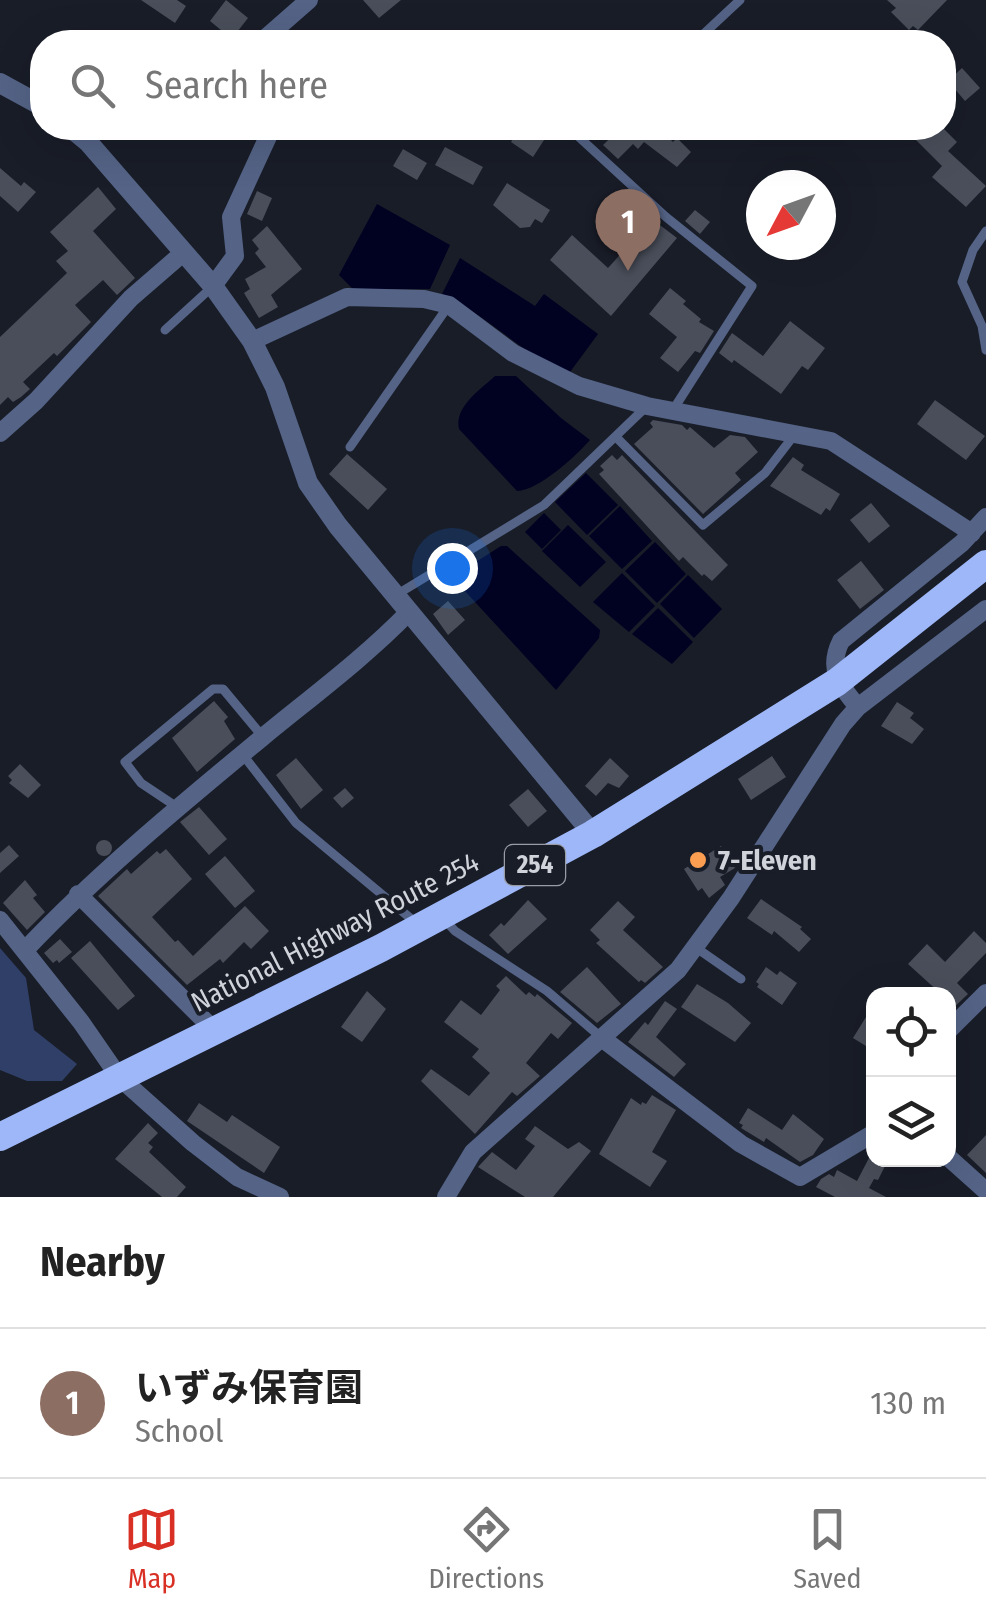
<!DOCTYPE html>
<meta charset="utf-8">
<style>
:root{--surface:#fff;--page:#f6f6f6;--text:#222;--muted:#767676;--line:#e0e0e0;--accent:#d93025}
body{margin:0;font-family:"Fira Sans Condensed","Noto Sans JP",sans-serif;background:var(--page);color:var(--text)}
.controls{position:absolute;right:30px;bottom:30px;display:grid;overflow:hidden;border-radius:20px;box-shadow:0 10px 40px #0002}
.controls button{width:90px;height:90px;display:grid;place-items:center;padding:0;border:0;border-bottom:2px solid var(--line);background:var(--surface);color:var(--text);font:50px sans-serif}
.compass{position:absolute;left:746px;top:170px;width:90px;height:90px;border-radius:50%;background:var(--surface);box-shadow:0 10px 40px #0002;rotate:229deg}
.you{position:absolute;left:452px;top:568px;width:35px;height:35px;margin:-25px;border:8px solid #fff;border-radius:50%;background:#1a73e8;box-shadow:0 0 0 15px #1a73e833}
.badge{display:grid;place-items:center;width:65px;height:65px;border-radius:50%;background:var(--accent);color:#fff;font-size:32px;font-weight:700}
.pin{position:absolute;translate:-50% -82px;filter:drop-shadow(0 2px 5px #0008)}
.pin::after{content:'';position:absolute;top:52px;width:35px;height:30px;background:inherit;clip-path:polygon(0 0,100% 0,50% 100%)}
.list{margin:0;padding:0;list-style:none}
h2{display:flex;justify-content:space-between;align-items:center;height:130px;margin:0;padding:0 40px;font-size:42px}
h2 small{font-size:32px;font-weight:400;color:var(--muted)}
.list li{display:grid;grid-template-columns:65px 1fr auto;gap:30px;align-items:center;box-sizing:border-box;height:150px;padding:0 40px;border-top:2px solid var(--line)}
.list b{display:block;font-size:38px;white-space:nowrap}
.list p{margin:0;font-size:32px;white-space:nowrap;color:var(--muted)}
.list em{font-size:32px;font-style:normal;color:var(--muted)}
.icon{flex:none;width:55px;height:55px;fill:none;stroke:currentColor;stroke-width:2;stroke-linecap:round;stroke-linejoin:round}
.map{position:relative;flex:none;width:986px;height:1197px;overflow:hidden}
.search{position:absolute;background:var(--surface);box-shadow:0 10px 40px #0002;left:30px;right:30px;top:30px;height:110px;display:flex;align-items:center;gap:25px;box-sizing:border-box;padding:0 35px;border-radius:40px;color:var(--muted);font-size:38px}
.sheet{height:280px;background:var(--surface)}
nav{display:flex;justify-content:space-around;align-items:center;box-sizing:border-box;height:140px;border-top:2px solid var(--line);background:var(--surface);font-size:28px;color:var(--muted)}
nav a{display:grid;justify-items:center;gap:5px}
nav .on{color:var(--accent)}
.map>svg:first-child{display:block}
.forest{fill:#303f68}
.water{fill:#010122}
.building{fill:#494e5a}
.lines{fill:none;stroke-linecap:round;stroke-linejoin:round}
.service{stroke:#546386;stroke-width:9}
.minor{stroke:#546386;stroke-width:18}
.tertiary{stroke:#546386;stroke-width:20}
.trunk{stroke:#9eb7f8;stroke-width:28}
.poi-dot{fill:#fb9e52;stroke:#191d28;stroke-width:4}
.labels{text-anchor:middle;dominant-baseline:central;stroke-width:8;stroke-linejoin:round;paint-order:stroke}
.shield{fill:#191d28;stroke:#999ca5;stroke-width:2.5}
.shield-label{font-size:25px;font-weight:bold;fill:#d0d3da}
.poi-label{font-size:28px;font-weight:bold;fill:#d0d3da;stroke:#191d28;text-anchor:start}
.street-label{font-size:28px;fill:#d0d3da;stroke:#191d28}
</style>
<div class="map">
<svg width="986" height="1197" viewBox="0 0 986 1197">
<rect width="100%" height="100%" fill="#191d28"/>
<path class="forest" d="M0 948 26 978 34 1030 77 1064 62 1081H27L0 1070Z"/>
<path class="water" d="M377 204 450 245 430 289H353L339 275Z
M460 258 535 306 544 294 598 334 570 372C522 356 488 315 442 294Z
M495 376H516L561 418 590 440C575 457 539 490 517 491L459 429C454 407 480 390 495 376Z
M586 473 618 505 587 535 555 502Z
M620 506 652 541 622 569 589 536Z
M544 513 561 530 542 549 525 532Z
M568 525 606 562 580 587 542 551Z
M655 542 686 574 657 603 625 571Z
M501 546H507L600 630 599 638 556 690 452 577Z
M622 573 655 606 629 632 593 602Z
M688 575 722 609 694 638 660 604Z
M658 608 693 642 672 664 632 634Z"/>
<path class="building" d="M141 0H177L186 6 175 23Z
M226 0 248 18 234 36 229 33 227 35 210 21Z
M363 0H401L379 18Z
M887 0H947L918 30 913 26 909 30 891 12 896 8Z
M962 68 980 88 965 101 948 81Z
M520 128H532L546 137 533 157 511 142Z
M621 128H659L655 131 659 136 663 132 673 142 677 138 691 152 677 167 644 142 638 149 633 144 618 159 603 145Z
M921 128H943L957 142 948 151 986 186 966 207 932 177 942 166 912 136Z
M445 147 483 167 473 185 435 165Z
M403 149 427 163 417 180 393 166Z
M0 168 21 186 24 182 36 192 18 212 0 196Z
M507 183 550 210 542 223 535 219 530 227 520 228 493 205Z
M98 187 116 209 93 231 135 278 117 295 103 280 75 305 91 322 57 356 54 353 23 382 30 389 21 397 13 402 8 397 0 405V337L67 273 56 261 68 251 50 232Z
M257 191 272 198 262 221 247 214Z
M695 210 710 222 700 234 685 221Z
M652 219 677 238 611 316 550 260 572 235 608 268Z
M267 226 302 269 271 295 278 307 259 318 244 293 250 289 245 279 266 267 255 253 259 249 252 240Z
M670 288 686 301 683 304 701 319 699 322 714 331 700 353 695 351 678 372 660 358 677 337 649 314Z
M790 321 825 348 808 370 802 366 781 394 734 360 732 363 719 353 732 333 763 356Z
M935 400 985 436 966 460 917 424Z
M653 420 682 425 687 430 690 427 714 448 730 435 745 437 758 452 735 473 741 480 703 514 634 444 653 427 650 423Z
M347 454 387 489 368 510 329 474Z
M612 455 617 460 622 455 728 565 712 581 704 574 702 576 683 557 679 561 599 474 604 470 600 466Z
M793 457 804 465 801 470 840 494 830 511 826 508 821 515 770 486Z
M871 503 890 526 869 543 850 520Z
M861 561 884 590 860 609 837 580Z
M448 601 465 620 448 635 433 614Z
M214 701 228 717 224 721 235 739 197 772 172 738Z
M897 702 914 713 910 718 924 729 912 744 881 726Z
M772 756 786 777 751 800 738 779Z
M296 758 323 790 301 809 276 775Z
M610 758 629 776 619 788 608 783 596 796 585 786Z
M20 764 41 785 28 798 9 783 12 780 8 776Z
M345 788 354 798 342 808 333 798Z
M528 789 547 811 528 827 509 805Z
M199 807 227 839 209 855 180 822Z
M96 848a8 8 0 1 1 16 0a8 8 0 1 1-16 0Z
M9 845 19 856 0 873V853Z
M721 846 735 868 720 877 725 885 709 898 702 888 698 891 684 869Z
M166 849 192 879 152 917 175 942 178 940 193 956 245 906 269 931 251 949 244 942 223 963 220 959 187 985 98 896 127 869 131 874 157 851 160 854Z
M225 856 255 891 235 908 205 874Z
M25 880 37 895 33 898 45 912 27 930 3 903Z
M761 899 802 927 800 929 811 939 799 952 774 931 772 935 747 918Z
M528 900 547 919 508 954 489 935 501 923 504 926Z
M618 901 635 917 623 930 663 967 645 983 641 980 639 982 596 943 600 940 590 930Z
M974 931 986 943V953L957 983 968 994 948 1013V994H941L908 964 927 944 945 962Z
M60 939 72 952 59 963 57 960 53 963 44 953Z
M90 941 135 996 118 1010 71 958Z
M587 967 621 1004 597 1023 560 992Z
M766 967 777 975 780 971 797 983 782 1005 757 987 759 984 756 982Z
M506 976 526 995 529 992 535 997 537 994 572 1023 558 1039 551 1033 526 1063 540 1076 517 1096 512 1092 475 1134 421 1081 431 1069 469 1096 490 1073 472 1057 479 1049 444 1022 461 1000 481 1015 500 990 496 986Z
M697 984 728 1003 751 1023 735 1042 681 1007Z
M367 991 386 1009 362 1042 341 1027Z
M665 1001 677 1009 656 1037 686 1064 674 1077 628 1042 645 1022 648 1025Z
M874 1004V1051L853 1038Z
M652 1095 676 1110 652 1152 667 1161 650 1187 599 1154 631 1098 641 1105 642 1102 646 1104Z
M199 1103 227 1122 232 1115 280 1147 264 1173 187 1121Z
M748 1108 782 1130 793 1114 824 1139 813 1155 800 1162 766 1138 764 1142 741 1128 743 1125 739 1123Z
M148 1123 158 1133 148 1143 153 1147 149 1152 186 1187 177 1197H162L115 1159Z
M535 1126 568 1149 579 1142 591 1151 553 1197H525L478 1167 492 1152 516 1170 535 1146 525 1139Z
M986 1135V1173L967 1155Z
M869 1158 885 1166 878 1180 874 1179 869 1188 886 1197H835L816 1187 821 1179 829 1174 834 1177 837 1170 857 1181Z"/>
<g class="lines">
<path class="service" d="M180 37 194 42
M695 42 740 0
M443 128H453
M569 128 666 217 752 286 673 410
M986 231 973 250 962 282 982 326 986 350
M165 330 211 288
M617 438 703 525 765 473 795 434
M350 447 449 305
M396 595 544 505 647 406
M243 755 296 823 415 922
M177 807 141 783 125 762 213 689H223L263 737
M443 918 455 931 547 991 602 1038
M695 947 741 979"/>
<path class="minor" d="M261 42 309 0
M213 286 235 256 231 217 272 128
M252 341 347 297 424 299 449 305 513 353 579 386 647 406 831 441 972 533
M0 433 36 401 131 298 183 253
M858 707C840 686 827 669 841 641L962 543 986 517
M78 894 214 1030
M0 920 81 1022 119 1077 193 1143 237 1177 280 1197
M26 949C99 872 182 804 264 736 314 695 364 658 409 612
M948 1031 986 993
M603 1039 741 1144 800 1177 874 1133
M948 1157 986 1191
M446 1197 473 1152 678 970 731 898 843 724 858 707 986 609"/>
<path class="tertiary" d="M0 83 42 106
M71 128 88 142 213 286 252 341 275 387 308 483 338 526 593 834"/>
<path class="trunk" d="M0 1137 381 948 593 834 837 682 986 564"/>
</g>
<circle class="poi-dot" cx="698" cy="860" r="10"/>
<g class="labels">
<rect class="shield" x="505" y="845" width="60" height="40" rx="8"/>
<g class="shield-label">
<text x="535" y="865">254</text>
</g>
<g class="poi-label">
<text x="718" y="860">7-Eleven</text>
</g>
<g class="street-label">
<text transform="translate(335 932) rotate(-27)">National Highway Route 254</text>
</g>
</g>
</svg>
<div class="controls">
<button><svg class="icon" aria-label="locate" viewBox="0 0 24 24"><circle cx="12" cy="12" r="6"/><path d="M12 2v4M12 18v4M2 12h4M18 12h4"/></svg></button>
<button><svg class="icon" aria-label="layers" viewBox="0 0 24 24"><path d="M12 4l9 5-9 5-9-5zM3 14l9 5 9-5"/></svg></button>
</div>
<svg class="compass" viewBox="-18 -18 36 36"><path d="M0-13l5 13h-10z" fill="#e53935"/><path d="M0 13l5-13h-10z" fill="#767676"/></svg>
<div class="you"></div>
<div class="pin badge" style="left:628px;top:271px;background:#8d6e63">1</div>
<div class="search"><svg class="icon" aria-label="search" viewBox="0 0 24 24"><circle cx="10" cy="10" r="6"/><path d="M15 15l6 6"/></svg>Search here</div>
</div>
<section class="sheet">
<h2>Nearby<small></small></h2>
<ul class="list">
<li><span class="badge" style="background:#8d6e63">1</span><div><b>いずみ保育園</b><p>School</p></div><em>130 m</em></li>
</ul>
</section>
<nav>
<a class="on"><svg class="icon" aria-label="map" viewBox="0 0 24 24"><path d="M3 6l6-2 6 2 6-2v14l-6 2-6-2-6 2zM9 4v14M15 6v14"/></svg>Map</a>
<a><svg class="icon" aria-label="directions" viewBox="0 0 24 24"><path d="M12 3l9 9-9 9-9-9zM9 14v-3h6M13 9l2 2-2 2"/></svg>Directions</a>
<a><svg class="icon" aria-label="saved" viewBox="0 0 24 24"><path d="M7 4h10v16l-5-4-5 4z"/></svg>Saved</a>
</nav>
